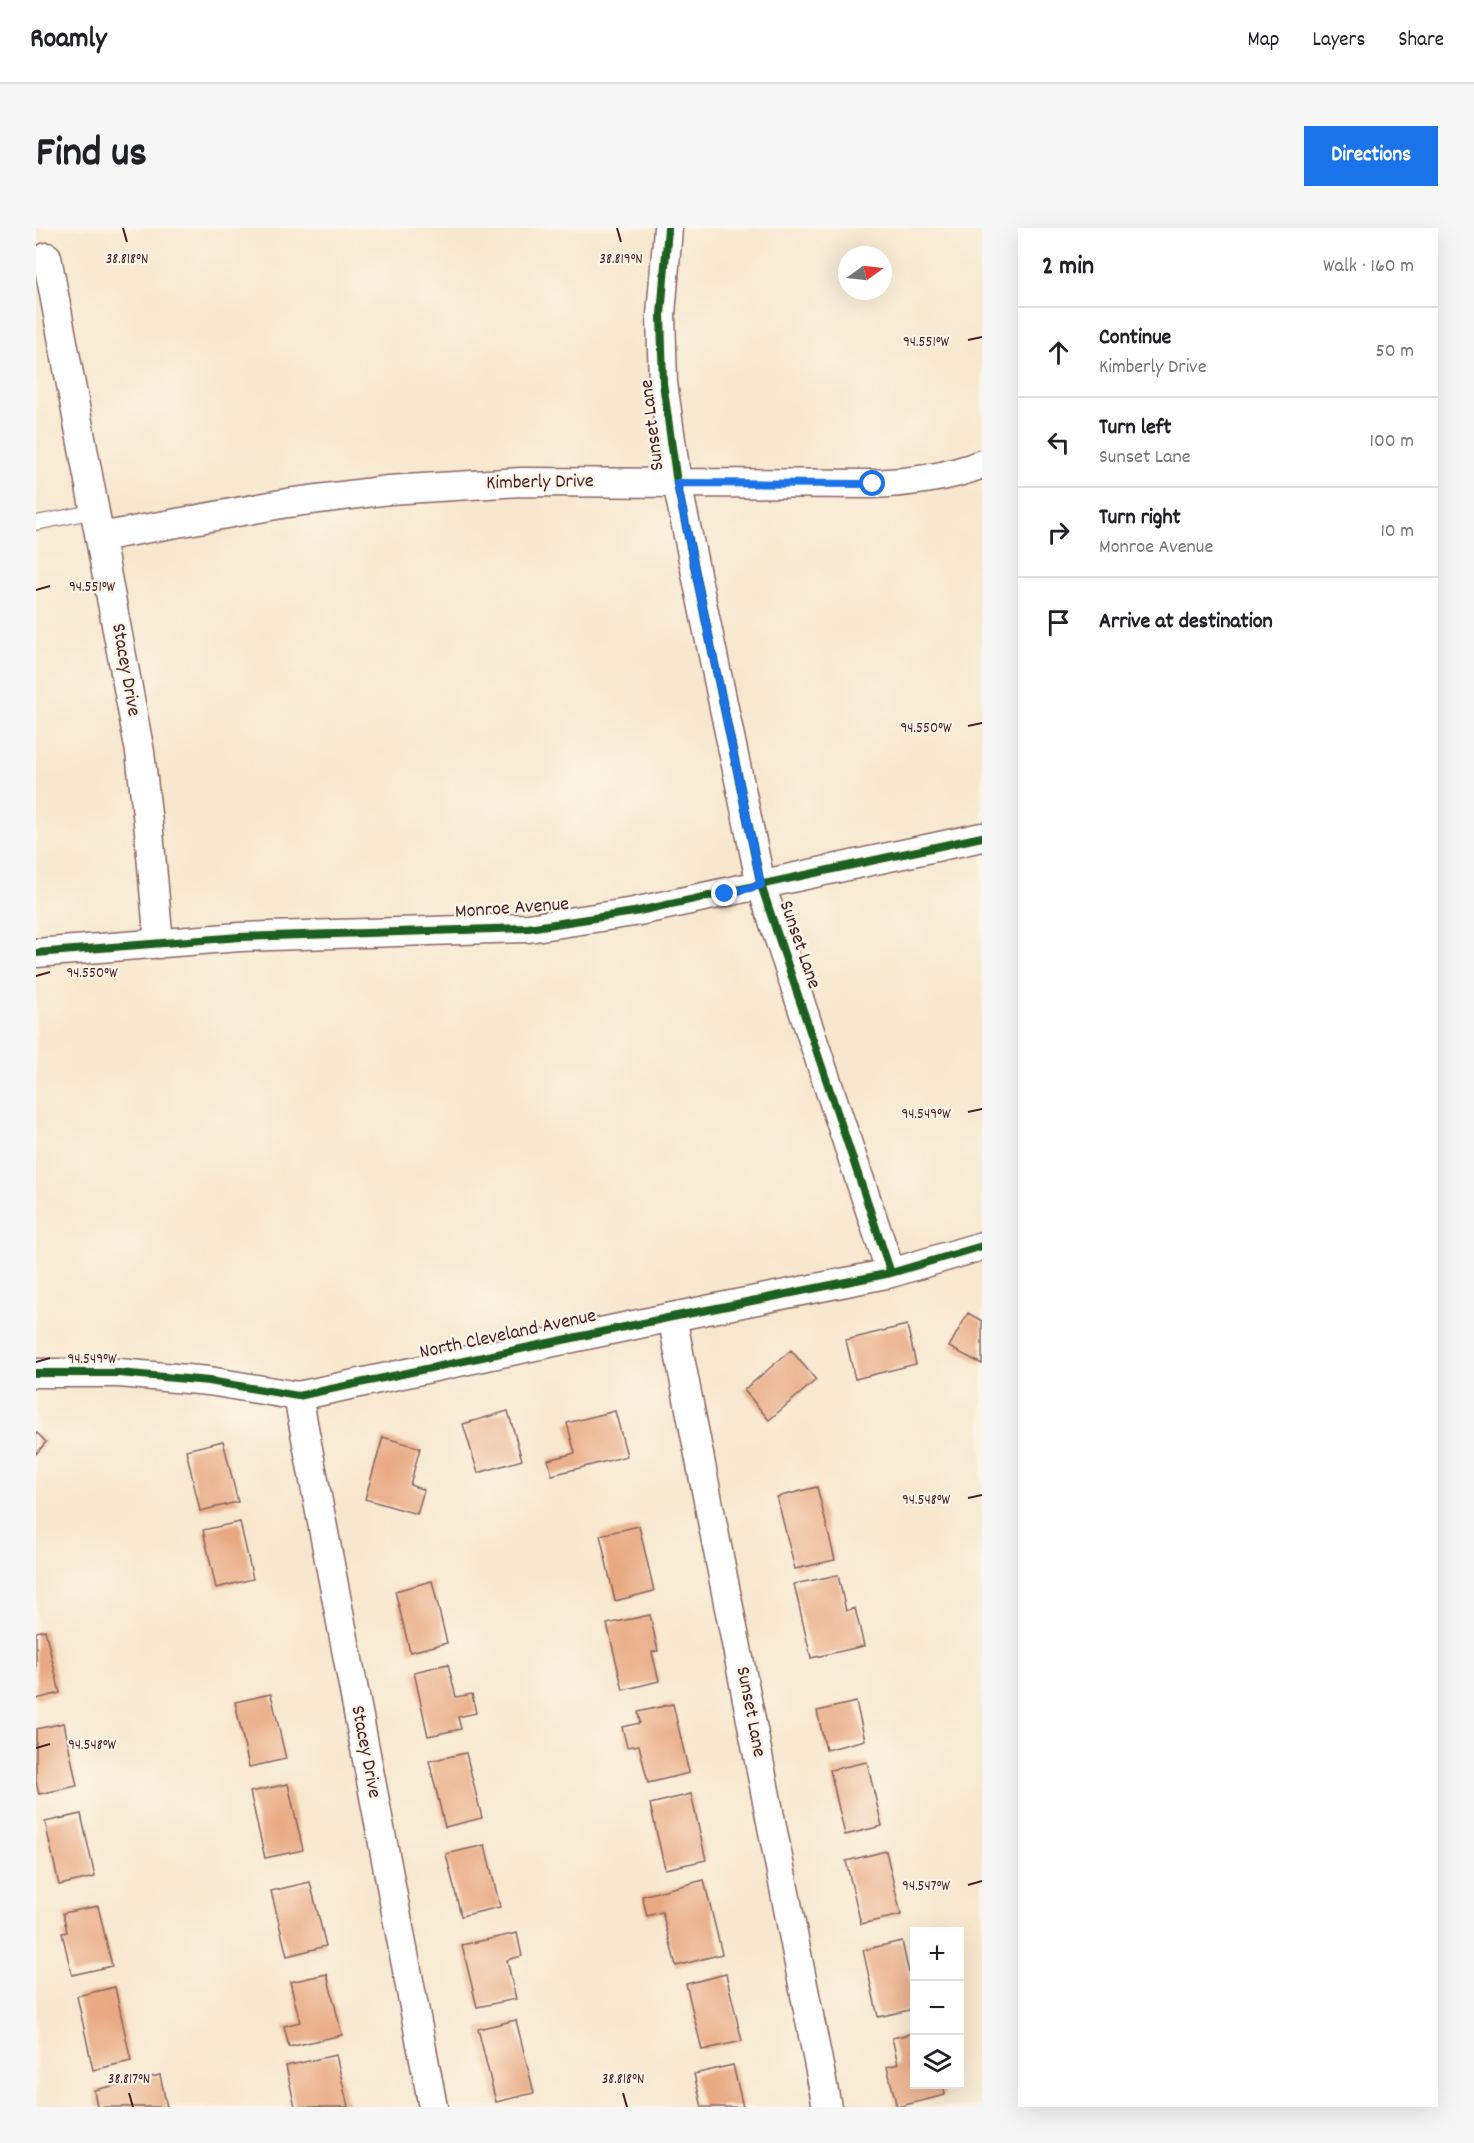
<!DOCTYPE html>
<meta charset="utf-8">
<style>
:root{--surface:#fff;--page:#f6f6f6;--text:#202124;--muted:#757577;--line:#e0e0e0;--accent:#1a73e8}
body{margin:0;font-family:Dekko,sans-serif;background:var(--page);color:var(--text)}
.controls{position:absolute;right:18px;bottom:18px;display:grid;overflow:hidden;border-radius:0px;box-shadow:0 6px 24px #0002}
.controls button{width:54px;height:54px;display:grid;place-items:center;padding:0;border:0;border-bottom:2px solid var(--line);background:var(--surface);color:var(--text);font:30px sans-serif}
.compass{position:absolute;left:802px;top:18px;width:54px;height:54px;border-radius:50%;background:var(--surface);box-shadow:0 6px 24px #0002;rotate:75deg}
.stop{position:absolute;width:18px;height:18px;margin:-14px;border:4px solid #1a73e8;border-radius:50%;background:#fff}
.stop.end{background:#1a73e8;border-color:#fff;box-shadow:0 2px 6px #0008}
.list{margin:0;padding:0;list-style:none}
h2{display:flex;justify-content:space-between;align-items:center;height:78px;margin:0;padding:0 24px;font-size:26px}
h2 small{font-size:20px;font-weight:400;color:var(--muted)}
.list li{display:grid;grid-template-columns:39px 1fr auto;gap:18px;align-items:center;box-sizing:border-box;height:90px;padding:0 24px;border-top:2px solid var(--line)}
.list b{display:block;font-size:22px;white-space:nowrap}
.list p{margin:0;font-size:20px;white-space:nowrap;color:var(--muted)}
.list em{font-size:20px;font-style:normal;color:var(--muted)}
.icon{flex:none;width:33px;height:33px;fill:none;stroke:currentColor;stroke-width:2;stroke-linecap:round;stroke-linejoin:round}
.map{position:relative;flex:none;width:946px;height:1879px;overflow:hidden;border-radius:0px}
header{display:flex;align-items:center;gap:36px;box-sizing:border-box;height:84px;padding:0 30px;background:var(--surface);border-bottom:2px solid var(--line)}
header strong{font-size:28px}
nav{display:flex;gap:33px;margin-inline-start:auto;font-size:21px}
.intro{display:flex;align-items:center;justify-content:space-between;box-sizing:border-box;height:144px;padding:0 36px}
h1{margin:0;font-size:42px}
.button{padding:15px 27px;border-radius:0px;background:var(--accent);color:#fff;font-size:21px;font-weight:700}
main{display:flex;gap:36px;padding:0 36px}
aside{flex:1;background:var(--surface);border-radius:0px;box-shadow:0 6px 24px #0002}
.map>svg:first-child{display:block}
.building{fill:#e8a881}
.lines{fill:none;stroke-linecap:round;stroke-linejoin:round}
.service-casing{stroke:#876564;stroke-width:16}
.minor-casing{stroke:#876564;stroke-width:31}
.service{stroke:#fff;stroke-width:14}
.minor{stroke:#fff;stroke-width:28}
.cycleway-casing{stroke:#fcf5e5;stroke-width:11}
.cycleway{stroke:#1b5e20;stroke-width:8}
.route{stroke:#1a73e8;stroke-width:8}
.ticks{fill:none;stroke:#4a1f2b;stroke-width:2}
.labels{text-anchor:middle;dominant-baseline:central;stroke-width:4.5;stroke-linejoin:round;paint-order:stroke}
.street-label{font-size:20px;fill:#4a1f2b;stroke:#fcf5e5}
.ticks-label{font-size:15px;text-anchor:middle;fill:#4a1f2b;stroke:#fcf5e5;stroke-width:4.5;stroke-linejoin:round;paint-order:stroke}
</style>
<header>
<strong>Roamly</strong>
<nav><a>Map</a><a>Layers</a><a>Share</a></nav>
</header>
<div class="intro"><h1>Find us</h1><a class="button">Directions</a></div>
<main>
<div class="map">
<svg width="946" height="1879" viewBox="0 0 946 1879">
<rect width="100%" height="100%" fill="#fcf5e5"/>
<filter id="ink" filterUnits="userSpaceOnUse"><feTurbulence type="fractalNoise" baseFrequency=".0167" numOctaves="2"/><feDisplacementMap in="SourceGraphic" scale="12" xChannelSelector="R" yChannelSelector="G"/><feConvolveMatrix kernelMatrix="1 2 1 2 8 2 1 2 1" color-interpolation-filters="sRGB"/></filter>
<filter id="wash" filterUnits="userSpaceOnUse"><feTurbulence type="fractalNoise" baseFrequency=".008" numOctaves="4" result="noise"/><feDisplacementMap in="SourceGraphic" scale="24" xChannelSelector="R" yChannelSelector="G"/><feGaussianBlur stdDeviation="1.35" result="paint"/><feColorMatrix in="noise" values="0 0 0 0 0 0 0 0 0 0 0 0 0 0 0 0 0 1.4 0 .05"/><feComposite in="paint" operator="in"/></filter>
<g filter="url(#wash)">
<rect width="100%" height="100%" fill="#f7e7ce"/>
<g id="blocks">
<path class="building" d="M932 1085 946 1093V1136L913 1119Z
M871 1097 880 1136 819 1151 810 1112Z
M755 1122 780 1152 733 1192 708 1162Z
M472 1183 486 1232 442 1245 427 1196Z
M579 1183 591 1228 516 1247 512 1232 539 1225 531 1195Z
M0 1204 10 1214 0 1226Z
M347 1209 384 1220 374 1257 388 1262 381 1286 329 1271Z
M187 1213 202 1274 164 1283 150 1222Z
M781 1259 799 1332 759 1341 741 1269Z
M204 1294 217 1351 180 1360 167 1302Z
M603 1298 618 1363 579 1373 564 1307Z
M802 1347 810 1383 819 1380 828 1418 775 1430 758 1356Z
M396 1353 411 1415 374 1424 359 1363Z
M614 1387 622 1423 616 1424 623 1453 587 1462 571 1396Z
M9 1402 24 1465 0 1471V1404Z
M412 1436 420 1469 436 1466 440 1485 422 1489 425 1501 392 1508 378 1444Z
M235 1466 250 1531 213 1539 199 1474Z
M820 1474 829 1512 790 1522 781 1483Z
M637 1476 653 1545 612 1555 603 1517 591 1519 586 1499 604 1495 602 1484Z
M28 1495 41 1558 3 1566 0 1554V1501Z
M430 1525 446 1590 409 1599 393 1533Z
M831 1534 846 1598 809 1607 794 1542Z
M252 1556 267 1622 229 1630 214 1564Z
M655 1566 670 1632 629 1641 614 1576Z
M45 1586 59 1649 23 1657 9 1594Z
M449 1617 464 1679 425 1688 410 1626Z
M850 1623 865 1687 825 1696 810 1633Z
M668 1652 686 1726 640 1738 626 1684 611 1688 606 1668Z
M274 1654 290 1718 251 1728 235 1663Z
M62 1678 76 1738 36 1747 26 1705 31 1704 27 1685Z
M481 1705 486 1728 471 1732 480 1771 441 1779 426 1717Z
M866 1713 878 1769V1781L842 1789 827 1722Z
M291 1746 306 1807 253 1819 248 1798 264 1794 254 1754Z
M690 1746 706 1813 666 1822 650 1756Z
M79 1759 95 1833 57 1842 41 1768Z
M480 1792 498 1865 460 1874 442 1801Z
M878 1805V1856H907L909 1867 861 1879 851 1839 862 1836 856 1810Z
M300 1827 312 1879H259L250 1838Z
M697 1837 707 1879H666L658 1846Z
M124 1847 131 1879H61L58 1862Z"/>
</g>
</g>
<g filter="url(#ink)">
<use href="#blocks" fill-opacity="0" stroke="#876564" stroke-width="1.5"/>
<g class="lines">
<g class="service-casing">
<path id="service" d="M0 295 60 283"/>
</g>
<g class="minor-casing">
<path id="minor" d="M632 0 625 87 627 155 641 255 725 657 855 1045
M11 29 104 524 113 604 123 716
M64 309 251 275 353 262 485 254 837 256C875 254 911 250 946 236
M0 725 204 709 492 700 598 684 946 609
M636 1089 791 1879
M0 1145H83L173 1153 262 1168 636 1089 855 1045 946 1018
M262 1168 397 1879"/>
</g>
<use href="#service" class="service"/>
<use href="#minor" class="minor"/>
<g class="cycleway-casing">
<path id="cycleway" d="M632 0 625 87 627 155 641 255 725 657 855 1045
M0 725 204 709 492 700 598 684 946 609
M0 1145H83L173 1153 262 1168 636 1089 855 1045 946 1018"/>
</g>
<use href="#cycleway" class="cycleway"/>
</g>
</g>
<g class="lines" filter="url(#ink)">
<path class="route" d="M689 666 725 657 641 255 837 256"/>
</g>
<path class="ticks" d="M87 0 91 14M581 0 585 14M932 112 946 109M0 362 14 358M932 498 946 495M0 748 14 744M932 884 946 881M0 1134 14 1130M932 1270 946 1267M0 1520 14 1516M932 1657 946 1653M93 1865 97 1879M587 1865 591 1879"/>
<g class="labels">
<g class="street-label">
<text transform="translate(617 197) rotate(-97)">Sunset Lane</text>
<text transform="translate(504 255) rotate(-1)">Kimberly Drive</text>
<text transform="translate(89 442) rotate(80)">Stacey Drive</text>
<text transform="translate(476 681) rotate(-4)">Monroe Avenue</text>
<text transform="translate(763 717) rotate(71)">Sunset Lane</text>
<text transform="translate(472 1107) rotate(-12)">North Cleveland Avenue</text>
<text transform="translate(714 1484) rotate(79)">Sunset Lane</text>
<text transform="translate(329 1524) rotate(79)">Stacey Drive</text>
</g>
</g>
<g class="ticks-label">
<text x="91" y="35">38.818°N</text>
<text x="585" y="35">38.819°N</text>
<text x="890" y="118">94.551°W</text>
<text x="56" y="363">94.551°W</text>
<text x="890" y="504">94.550°W</text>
<text x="56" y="749">94.550°W</text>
<text x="890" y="890">94.549°W</text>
<text x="56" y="1135">94.549°W</text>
<text x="890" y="1276">94.548°W</text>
<text x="56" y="1521">94.548°W</text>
<text x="890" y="1662">94.547°W</text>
<text x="93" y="1855">38.817°N</text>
<text x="587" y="1855">38.818°N</text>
</g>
</svg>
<div class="controls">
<button>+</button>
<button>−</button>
<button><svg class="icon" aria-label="layers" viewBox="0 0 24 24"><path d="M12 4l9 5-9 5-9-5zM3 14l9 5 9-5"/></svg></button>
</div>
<svg class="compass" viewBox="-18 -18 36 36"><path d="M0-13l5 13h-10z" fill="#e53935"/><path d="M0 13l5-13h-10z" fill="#757577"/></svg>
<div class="stop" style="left:837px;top:256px"></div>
<div class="stop end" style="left:689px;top:666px"></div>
</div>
<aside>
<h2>2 min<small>Walk · 160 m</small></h2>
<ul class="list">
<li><svg class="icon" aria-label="ahead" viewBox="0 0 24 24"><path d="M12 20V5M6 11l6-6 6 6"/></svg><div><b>Continue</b><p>Kimberly Drive</p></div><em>50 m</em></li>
<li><svg class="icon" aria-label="left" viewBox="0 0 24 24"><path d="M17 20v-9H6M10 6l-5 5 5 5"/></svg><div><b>Turn left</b><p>Sunset Lane</p></div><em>100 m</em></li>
<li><svg class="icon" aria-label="right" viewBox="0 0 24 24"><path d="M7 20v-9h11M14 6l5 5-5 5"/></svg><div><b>Turn right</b><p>Monroe Avenue</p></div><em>10 m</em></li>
<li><svg class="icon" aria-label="arrive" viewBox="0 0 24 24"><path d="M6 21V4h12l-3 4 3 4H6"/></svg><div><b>Arrive at destination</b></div></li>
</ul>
</aside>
</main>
